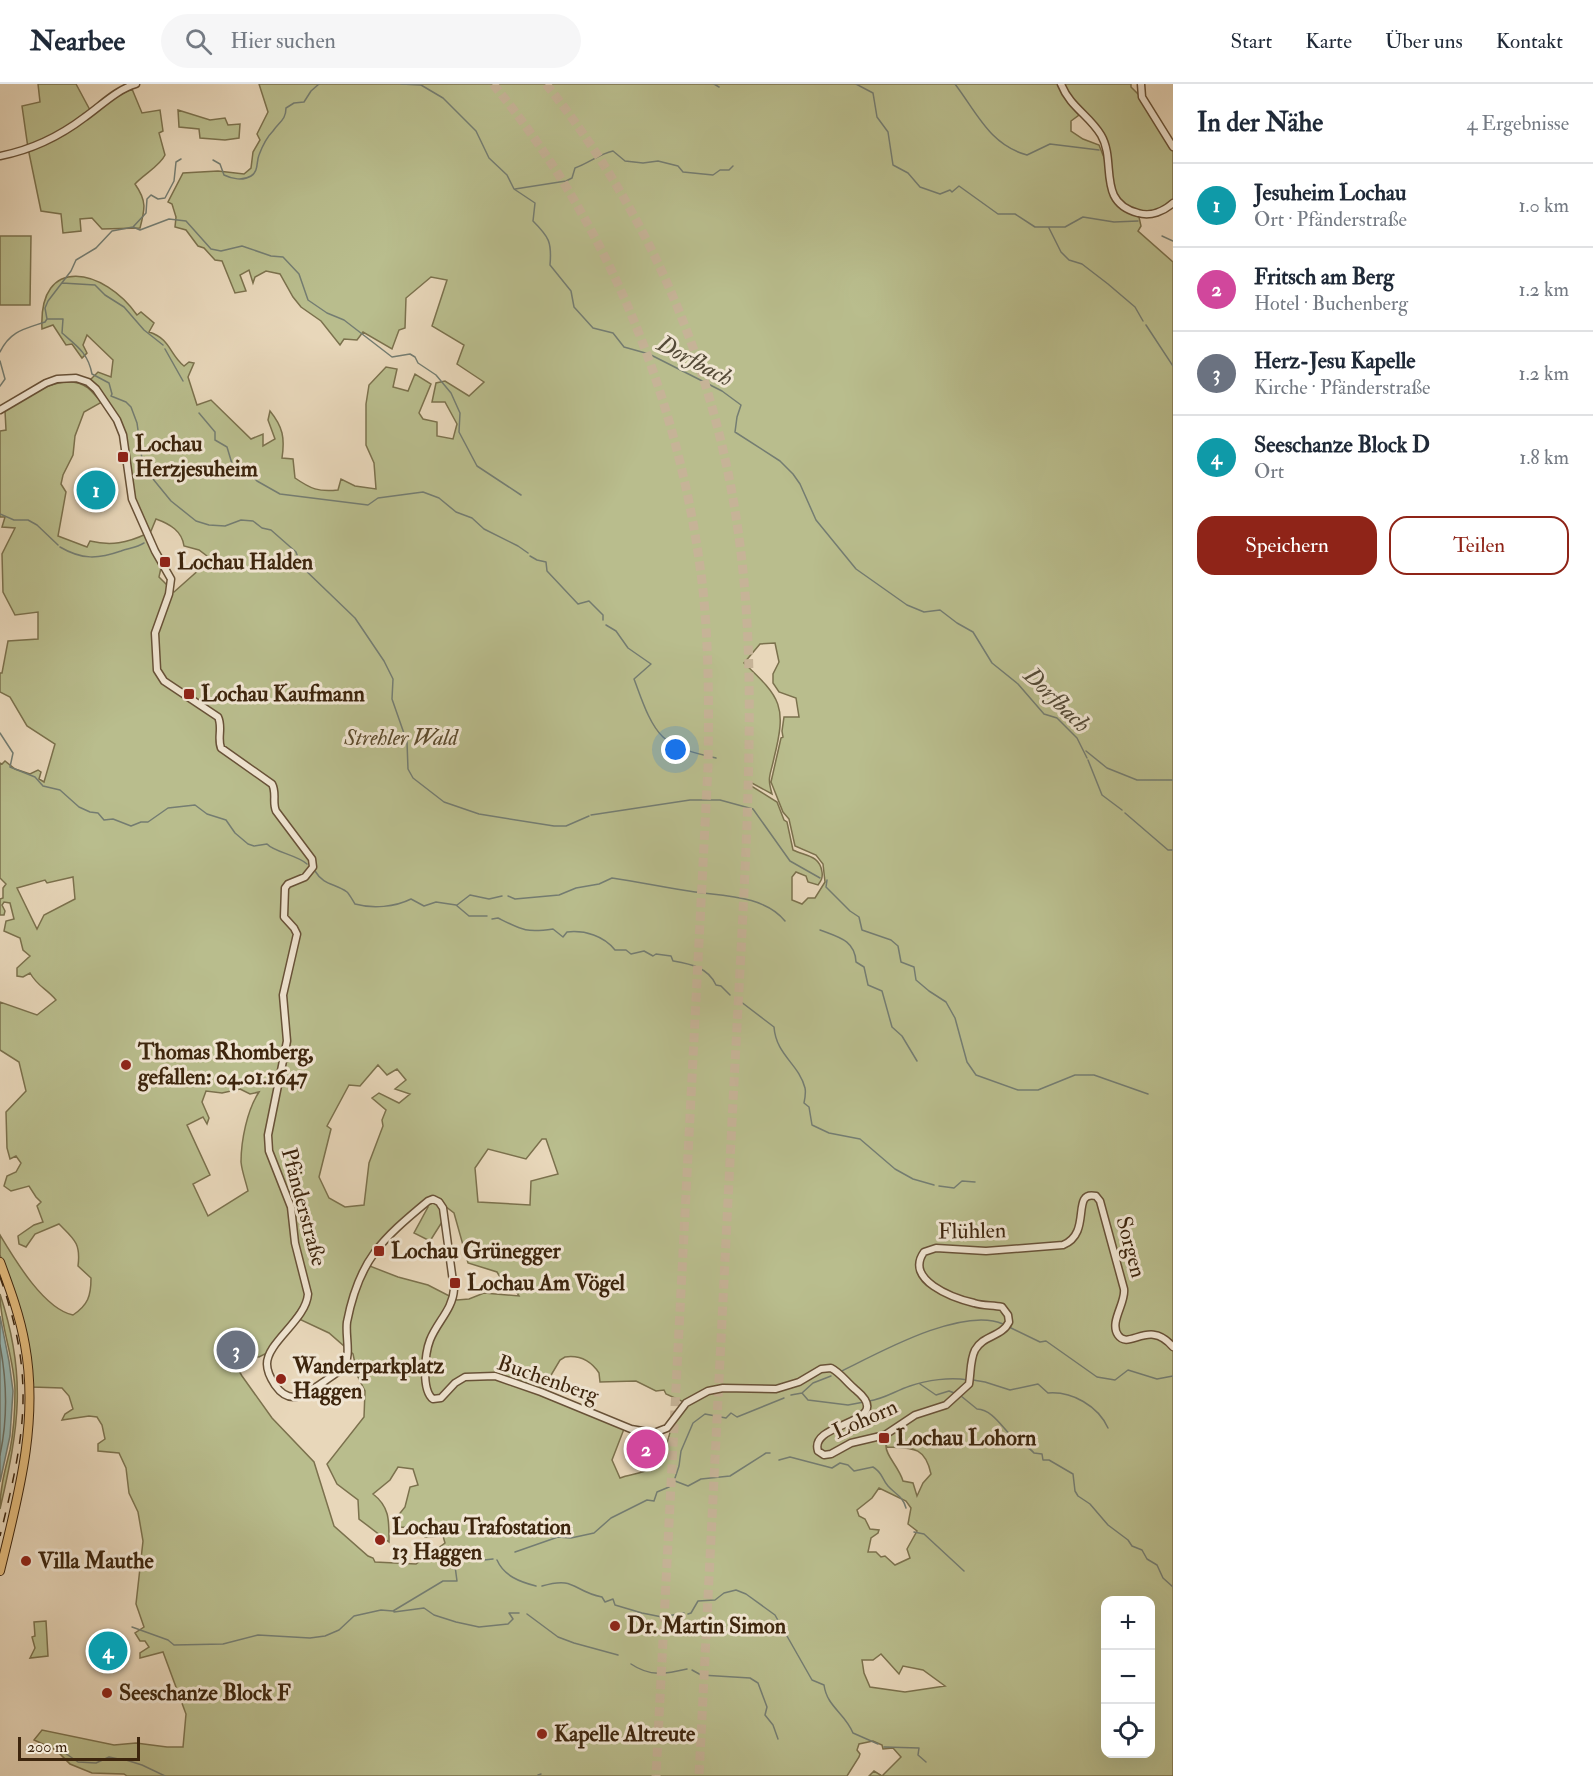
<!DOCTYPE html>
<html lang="de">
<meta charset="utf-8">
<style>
:root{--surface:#fff;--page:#f6f6f7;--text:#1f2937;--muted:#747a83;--line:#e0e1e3;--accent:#8f2418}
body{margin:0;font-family:"IM FELL Double Pica",serif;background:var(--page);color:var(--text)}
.controls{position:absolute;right:18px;bottom:18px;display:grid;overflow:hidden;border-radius:12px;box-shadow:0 6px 24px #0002}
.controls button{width:54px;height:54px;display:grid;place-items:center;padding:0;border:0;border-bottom:2px solid var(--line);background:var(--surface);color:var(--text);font:30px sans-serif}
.scale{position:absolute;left:18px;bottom:15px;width:122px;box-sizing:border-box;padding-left:6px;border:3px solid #3d250d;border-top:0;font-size:16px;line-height:21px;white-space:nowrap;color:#3d250d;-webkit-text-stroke:4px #f0e5d2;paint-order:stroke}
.you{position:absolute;left:676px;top:666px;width:21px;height:21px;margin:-15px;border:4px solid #fff;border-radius:50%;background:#1a73e8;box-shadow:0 0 0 9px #1a73e833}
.badge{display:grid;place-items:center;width:39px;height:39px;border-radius:50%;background:var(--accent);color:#fff;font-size:20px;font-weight:700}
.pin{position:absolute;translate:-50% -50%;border:3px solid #fff;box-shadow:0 2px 6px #0006}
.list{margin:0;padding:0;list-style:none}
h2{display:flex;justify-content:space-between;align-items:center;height:78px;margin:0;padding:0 24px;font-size:26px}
h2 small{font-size:20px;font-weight:400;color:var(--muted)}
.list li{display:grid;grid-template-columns:39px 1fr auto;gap:18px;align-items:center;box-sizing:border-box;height:84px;padding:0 24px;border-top:2px solid var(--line)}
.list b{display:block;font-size:22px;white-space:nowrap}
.list p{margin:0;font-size:20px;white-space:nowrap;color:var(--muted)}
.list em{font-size:20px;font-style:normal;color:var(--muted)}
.actions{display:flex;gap:12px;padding:18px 24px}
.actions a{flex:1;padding:14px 0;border:2px solid var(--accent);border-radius:18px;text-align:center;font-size:21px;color:var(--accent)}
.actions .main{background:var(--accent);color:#fff}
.icon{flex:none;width:33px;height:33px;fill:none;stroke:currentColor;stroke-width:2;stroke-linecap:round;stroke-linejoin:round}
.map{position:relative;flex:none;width:1173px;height:1692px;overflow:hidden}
header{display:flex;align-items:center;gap:36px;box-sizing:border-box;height:84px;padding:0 30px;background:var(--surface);border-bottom:2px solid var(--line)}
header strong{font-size:28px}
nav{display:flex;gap:33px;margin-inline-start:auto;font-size:21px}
.search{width:420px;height:54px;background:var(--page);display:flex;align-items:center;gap:15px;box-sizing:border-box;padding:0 21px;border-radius:33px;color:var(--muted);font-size:22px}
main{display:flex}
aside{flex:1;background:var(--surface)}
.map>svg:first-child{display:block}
.green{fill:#b9bd8d;stroke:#7b714d;stroke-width:1.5;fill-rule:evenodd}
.water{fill:#98b8b5;stroke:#747d72;stroke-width:1.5}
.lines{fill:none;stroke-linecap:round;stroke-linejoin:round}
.shore{stroke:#6a6e61;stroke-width:1.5}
.stream{stroke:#747d72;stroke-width:1.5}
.motorway-tunnel{stroke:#c6b397;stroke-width:9;stroke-dasharray:9 4.5;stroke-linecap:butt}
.tertiary-casing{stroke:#685238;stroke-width:9}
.primary-casing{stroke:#3d250d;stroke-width:10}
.tertiary{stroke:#f0e5d2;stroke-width:6}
.primary{stroke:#e4bc7d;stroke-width:8}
.rail{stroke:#3d250d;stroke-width:1.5;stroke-dasharray:10 10;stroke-linecap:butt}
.poi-dot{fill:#8f2418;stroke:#f0e5d2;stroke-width:2}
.labels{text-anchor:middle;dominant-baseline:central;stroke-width:6;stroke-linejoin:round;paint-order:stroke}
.poi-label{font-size:22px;font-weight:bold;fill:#3d250d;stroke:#f0e5d2;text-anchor:start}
.park-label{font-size:22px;font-style:italic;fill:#5c4b2d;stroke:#f0e5d2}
.street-label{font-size:22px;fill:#3d250d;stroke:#f0e5d2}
.water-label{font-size:24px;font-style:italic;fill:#544a37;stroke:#f0e5d2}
</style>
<header>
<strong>Nearbee</strong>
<div class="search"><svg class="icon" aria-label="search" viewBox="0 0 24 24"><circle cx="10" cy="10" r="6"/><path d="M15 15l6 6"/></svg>Hier suchen</div>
<nav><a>Start</a><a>Karte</a><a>Über uns</a><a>Kontakt</a></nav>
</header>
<main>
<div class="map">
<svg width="1173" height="1692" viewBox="0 0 1173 1692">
<rect width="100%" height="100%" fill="#e8d7ba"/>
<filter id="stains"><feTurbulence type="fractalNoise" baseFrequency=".00333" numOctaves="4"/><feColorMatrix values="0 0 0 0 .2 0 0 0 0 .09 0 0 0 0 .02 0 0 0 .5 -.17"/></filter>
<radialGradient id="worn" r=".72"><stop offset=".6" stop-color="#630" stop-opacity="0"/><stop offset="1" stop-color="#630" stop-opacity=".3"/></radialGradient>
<path class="green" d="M38 0H76L90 26 132 5 142 29 160 26 163 47 159 49 165 71C160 82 144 90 135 100 147 117 145 125 140 144L102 145 92 134 80 135 81 147 63 149 61 130 41 127 28 64 22 22 40 18Z
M259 0H1058L1064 12 1079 31 1071 37V47L1083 55 1099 61 1105 76 1107 99 1130 129 1139 133 1141 142 1138 147 1173 178V1692H869L874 1687 882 1692 901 1673 893 1664 883 1665 882 1661 873 1657 859 1660 857 1666 860 1670 859 1673 847 1692H127L124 1690 92 1689 70 1680 56 1666 34 1656 42 1646 114 1661 136 1659 167 1663H183L186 1630 163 1568 140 1574V1569L149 1563 145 1557H140L135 1549 144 1543 136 1520 143 1457 138 1428 129 1409 126 1384 119 1369 98 1367V1360L105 1355 102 1341 97 1333 89 1332 62 1336 65 1330 73 1325 69 1312 62 1304 32 1303 13 1209 0 1171V1151C15 1176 44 1225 73 1231 88 1221 91 1212 91 1194L78 1182C81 1159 74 1155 59 1140L35 1150 26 1163 19 1160 18 1152 34 1141 43 1138 37 1122 41 1118 36 1113 29 1102 11 1107 4 1102 7 1092 16 1088 21 1079 16 1072 10 1075 7 1064 6 1028 26 1007 19 978 0 966V918L37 931 56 916C46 904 38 903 30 889L23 893 17 892V884L30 872 23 866 20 854 4 847 6 837 14 835 10 819 4 818 2 821 5 827 4 831H0V815L3 814V804L6 800 0 794V679L2 680 5 677 15 685 30 690 38 686 41 688 39 695 44 698 55 660 27 642 10 613 0 608V589H2L8 557 38 555V528L15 531 3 508 2 470 15 444 2 443 5 433H0V347L6 346 5 327C26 314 63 285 88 304 93 308 97 314 102 318L84 328 75 352 73 371 63 391 61 400 66 408 58 452 87 463 90 457C111 462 127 459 146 450L132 415 120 344 88 298 98 288 111 293 113 276 87 251 83 261 87 269 82 274 72 260 66 261 53 241 42 245C38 169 105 185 137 231L141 228 154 239 149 248C171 255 169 270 184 282L189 278 194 279 188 293 197 321 211 316 251 355 263 350V362L275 355 268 336 270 327C283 343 285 354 282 374L293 375 295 394C311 405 318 408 338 406L341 395 355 402 376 405 374 379 366 361V320L369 301 386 283 397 285 393 303 408 307 415 290 431 300 419 329 423 335 437 338V352L453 355 457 340 445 318H432L436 299 445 297 469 312 484 298 457 280 464 261 432 242 447 196 431 193 406 214 405 244 399 246 392 265 363 248 357 256 344 255 340 261 321 237 301 223 293 213 280 190 266 187 255 193 253 199 249 186 240 191 246 207 235 209 222 177 215 176 204 164 198 162 186 146 175 143 176 133 172 120 168 118 183 89 218 87 244 90 251 84 253 68 260 56 257 50 268 28ZM156 435C170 440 182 447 184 462L199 466 211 475 174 508 159 493 162 479 147 450 151 447ZM775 559 779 578 773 590V599L779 608 796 614 799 633H784L782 647 783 653 781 654 771 698 783 728 789 735 795 762 816 771 823 780 825 798 815 814H808L802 820 792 816V793L796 788 806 792 808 798 818 801C821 797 823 794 822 788 820 771 805 772 793 766L787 738 784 736 777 718 748 700 752 699 772 710C767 692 770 693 774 674 787 622 781 614 744 579L760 560ZM73 793 75 815 44 831 37 845 17 804 45 796 47 799ZM378 981 387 991 397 985 406 996 395 1005 410 1010 399 1019 379 1009 372 1014 386 1026 382 1036 383 1042 369 1079 364 1121 345 1123 329 1114 319 1093 331 1045 327 1042 349 1001 360 1002ZM240 1005 250 1010 259 1008C247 1026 241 1057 241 1078 242 1088 246 1098 248 1107L208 1132 193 1100 210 1091 187 1041 203 1033 207 1040 209 1034 202 1018 206 1007 222 1009ZM542 1055H546L558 1090 531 1097 530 1121 478 1118 475 1084 488 1065 526 1075ZM430 1113 441 1115 445 1122 454 1129 468 1179 497 1188 503 1198 508 1194 519 1212 484 1209 469 1215 457 1216 428 1201 398 1193 367 1181 387 1150ZM289 1123 310 1217 299 1235 329 1249 353 1270 358 1293 365 1307 364 1333 327 1380 337 1400 358 1416 359 1435 389 1458C389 1437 390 1423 373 1410L390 1396 398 1383 413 1385 418 1401 410 1403 405 1423 397 1433 399 1443 416 1444 425 1453 443 1452 445 1459 416 1480 375 1478 373 1474 368 1472 334 1442 314 1378 272 1334 242 1292 229 1270 259 1273 267 1269 305 1217V1205ZM565 1273C579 1271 591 1277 599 1289L600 1298 636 1297 656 1307 664 1306 666 1310 686 1319C683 1324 678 1329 675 1334 667 1351 668 1373 651 1384 642 1390 630 1390 620 1394L612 1376 624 1345 541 1308 560 1276ZM886 1361 887 1363C912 1364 925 1362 931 1390L923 1399 917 1412 913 1399 903 1397C899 1383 885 1371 886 1361ZM879 1404 906 1417 911 1424 908 1440 917 1447 907 1465 910 1474 895 1481 885 1472 881 1473 876 1468H868L871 1454 878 1449 879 1446 870 1445 865 1435 859 1432 857 1426 872 1414ZM1106 1516H1150V1670H1106ZM881 1570 899 1590 903 1582 923 1586 945 1602 905 1608 870 1603 864 1589 862 1576H873Z
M1062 0H1131V3L1140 12 1173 66V116L1170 120 1154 127 1145 128 1128 123 1120 115 1114 106 1106 58 1080 26Z
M178 26 210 36 225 34 228 41 240 40 239 54 225 56 200 54 199 45 179 43Z
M0 152H31L30 221H0Z
M434 1118 439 1121 442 1138 430 1157 414 1149 428 1123 427 1121Z
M0 1210C27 1292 19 1343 0 1425 0 1404 5 1386 10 1366 14 1346 15 1326 15 1306 14 1273 0 1242 0 1210Z
M46 1537 48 1572 30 1574 35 1564 32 1553 35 1552 34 1538Z"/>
<path class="water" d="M0 1232 9 1277 13 1307 10 1352 0 1398Z"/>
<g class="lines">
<path class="shore" d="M0 1261C7 1298 8 1334 0 1371"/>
<path class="stream" d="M401 0 421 1 443 14 476 47 489 74 507 91 514 105 535 119 533 137C549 153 552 158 550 181L571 207 574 223 593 244 613 249 624 263 649 270 722 307 741 321 737 333 735 348 780 377 793 390 800 400 816 436 856 485 907 521 924 528 940 526 957 539 973 548 992 579 1018 600 1044 630 1057 634 1077 654 1087 674
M714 0 719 3
M856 0 873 9 877 33 888 48 893 81 908 89 920 103 940 110 950 106 952 108 959 102 998 130H1015L1035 143H1065L1083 133 1114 138 1138 137
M955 0C977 29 990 61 1027 71L1050 60 1099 66
M213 76 220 80 224 91C232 95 243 97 251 92 259 87 256 78 259 71 262 63 267 53 273 47 279 38 286 36 286 24L294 19 304 18 311 7 319 0
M515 105 566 97 572 94 575 84C589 79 599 70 613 67L625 77 643 79 658 77 678 82 683 88 713 91 720 86H729L733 82
M133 143 140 146 169 135 186 137 211 165 221 167 242 162 271 172 283 173 299 190 308 216 327 229 344 236 392 273 410 270 415 273 418 279 436 291 451 309 460 329 459 348 477 382 521 411
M1049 144 1061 168 1069 176 1082 180 1108 200 1135 223 1143 237
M1162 152 1173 157
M62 199 95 201 105 211 124 223 144 246 163 261
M47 235H63L62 249C77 262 88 269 92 290L109 299 112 310 111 312 126 318 131 323 137 339 142 375 153 395 171 417 196 437 209 441 225 442 241 436 253 437 262 444 271 446 296 468 301 482 355 534 384 577 393 595 392 615 407 658 408 685 413 694 444 718 479 730 554 742H566L589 732
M1146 241 1173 282
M165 265 183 297
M0 268C10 247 24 245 45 238L47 235 45 224 48 217 71 187 76 176 96 164 112 147 133 143 146 129 147 115 151 111 158 115 165 114 174 97 176 78 181 75
M0 277 5 295 0 302
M199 329 215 348V356L227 363 233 383 251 391 257 397 280 410 368 421 378 414 423 408 439 414 456 428 472 434 484 445 518 462 528 469
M0 430 14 436H28L37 441 58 461
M60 463C82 476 98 475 121 467 129 464 136 464 144 459
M530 472 537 476 546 478 547 487 578 520 589 517 603 531V536
M606 541 616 547 628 564 651 580 634 595C641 613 649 640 663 653 676 665 699 670 716 674
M0 649 13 669 10 683 35 693 43 702 60 706 79 723 90 728 98 729 104 736 113 735 131 742 141 738H148L168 724 195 721 207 730 226 736 235 749 248 760 254 762 267 760C274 768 297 771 307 780
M1086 667 1107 684 1137 696H1173
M1088 676 1102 711 1122 726
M1125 729 1168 766H1173
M591 731 690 716H720L753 725 790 777 820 794
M315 787C324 802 335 799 347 808 350 811 353 817 355 820 373 825 395 823 411 815L424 822 436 818 456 821 469 832H487
M827 796 826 803 850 827 859 833 862 846 891 856 898 862 901 878 914 883 916 896 929 907 946 918 955 934 967 978 976 991 1018 1006H1038L1075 991H1094L1148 1010
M508 812 515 815 559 811 576 804 599 800 612 794C640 798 667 804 695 808 725 812 765 812 785 837
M457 821 470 811 489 815 502 812
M492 835 498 834C522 846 526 849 553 845L563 853 567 848C585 846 604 852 615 866H626L631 870 644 867 653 872 656 870 671 872 673 877C690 880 708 883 716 901L721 902 730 911
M820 846C838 853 855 856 856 878L864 883 868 901 882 907 892 943 902 952 917 977
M736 914 774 943C776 971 799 980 805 1004 806 1008 805 1014 804 1019L809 1023 812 1041 829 1049 860 1055 895 1085 913 1095 934 1101
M939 1102 954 1104 962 1097 975 1098
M1009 1243 1040 1258 1046 1257 1097 1293 1115 1296 1128 1286 1157 1295 1173 1292
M842 1287C880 1268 963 1222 1003 1240
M973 1296 985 1298 1010 1306 1038 1300 1048 1309C1072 1307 1098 1322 1108 1344
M920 1300 936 1311 949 1307 957 1310
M802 1309 813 1299 831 1292
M791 1311 802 1309 808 1316 848 1321 864 1318
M961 1312 977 1325C995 1326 1004 1348 1018 1358 1024 1362 1029 1363 1034 1369L1042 1370 1043 1376H1049L1073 1390 1075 1407 1078 1412 1090 1420 1108 1441 1128 1456 1132 1462 1142 1466 1147 1475 1157 1481 1163 1494 1173 1503
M869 1317C884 1315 895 1307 910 1302 927 1296 950 1293 968 1296
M779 1376 790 1373 832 1384 840 1379 848 1381 854 1387 873 1383C883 1389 881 1394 888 1402 895 1410 903 1412 906 1424
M675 1397 688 1402 701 1395 730 1392 766 1369H770
M914 1448 924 1450 964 1487
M515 1468 558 1453 571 1454 594 1449 611 1434 647 1416 654 1417 657 1408 669 1403 674 1397 679 1382 681 1367 693 1339 705 1330 726 1334 731 1329 737 1333 784 1314
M497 1476C504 1492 520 1498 536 1502
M542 1502C576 1492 572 1507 602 1513L605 1518 613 1515 615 1521 642 1529 662 1533 684 1529
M394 1528 424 1524 434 1531 456 1538 479 1543 508 1540 513 1535 509 1529H519
M527 1530 558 1553 574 1559 618 1571
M688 1530 691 1529 698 1517 715 1516 724 1509 736 1506 746 1510 775 1531 812 1596 824 1601C827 1623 845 1629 853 1649L878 1660
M132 1543 168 1556 174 1561 223 1560 258 1551 310 1554 325 1552 339 1546 354 1532 381 1526 393 1527 443 1497H457L455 1482 465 1474 475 1477 493 1475
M631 1580C650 1593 666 1590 687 1585
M692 1586 701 1591 750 1594 758 1599 767 1623 765 1631 773 1641 778 1655
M884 1663 919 1664 918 1671 926 1678
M65 1669 78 1678 96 1679 109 1673 123 1676
M126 1676 142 1681 165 1692
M538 1691 541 1690"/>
<path class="motorway-tunnel" d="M493 0C611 143 682 323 703 506 709 565 709 624 708 683L656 1692
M546 0C652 132 719 293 740 461 752 554 750 647 747 740 743 839 737 938 732 1037 721 1256 710 1474 699 1692"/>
<g class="tertiary-casing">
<path id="tertiary" d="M1061 0C1070 23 1089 31 1101 51 1117 78 1096 118 1138 129 1151 133 1164 127 1173 119
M1141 0 1142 13 1173 63
M0 72C31 66 60 52 85 33 102 21 116 6 136 0
M0 326 46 299 57 295 76 294 88 298 96 305 117 336 123 351 132 415 155 467 171 495 169 510 155 549 157 586 164 597 218 633C223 643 217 654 221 664L272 700C277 709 272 718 276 727L312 775 313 783 305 793 288 800 285 804 284 833 294 844 297 850 283 911 287 957 268 1051 269 1067 291 1123 295 1159 308 1210C306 1236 267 1258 267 1280 267 1287 271 1295 275 1301 291 1324 307 1309 325 1297 331 1292 338 1289 343 1283 352 1272 345 1252 347 1238 359 1176 381 1156 428 1117L433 1115 439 1118 443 1124 454 1205C453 1225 437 1238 430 1256 425 1269 421 1306 433 1315L441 1314 455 1299 465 1293 495 1292 541 1308 631 1345 654 1349 667 1344 686 1319 708 1307 723 1304 776 1305 799 1298 821 1285 831 1284C841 1289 847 1299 856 1306 898 1341 808 1337 818 1367L824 1371 831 1370 851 1359 885 1351 915 1331 946 1321 969 1300C971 1288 970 1276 975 1266 983 1251 1002 1253 1009 1238L1008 1231 1002 1223C993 1221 983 1222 974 1219 953 1214 904 1196 924 1168L936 1164 986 1167 1063 1161C1093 1149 1070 1106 1096 1112L1100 1117 1124 1205C1126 1219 1109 1238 1118 1251 1129 1267 1149 1234 1173 1263"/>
</g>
<g class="primary-casing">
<path id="primary" d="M0 1178C10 1205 20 1232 25 1261 39 1338 18 1413 0 1487"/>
</g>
<use href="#tertiary" class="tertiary"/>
<use href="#primary" class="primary"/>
<path class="rail" d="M0 1193C36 1295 25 1350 0 1452"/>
</g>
<g class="poi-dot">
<rect x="117" y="367" width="12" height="12" rx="3"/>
<rect x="159" y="472" width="12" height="12" rx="3"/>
<rect x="183" y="604" width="12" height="12" rx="3"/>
<circle cx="126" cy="981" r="6"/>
<rect x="373" y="1161" width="12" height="12" rx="3"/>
<rect x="449" y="1193" width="12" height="12" rx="3"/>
<circle cx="281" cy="1295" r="6"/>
<rect x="878" y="1348" width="12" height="12" rx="3"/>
<circle cx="380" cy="1456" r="6"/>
<circle cx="26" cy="1477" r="6"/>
<circle cx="615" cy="1542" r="6"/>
<circle cx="107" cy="1609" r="6"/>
<circle cx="542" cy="1650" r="6"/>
</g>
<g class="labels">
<g class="poi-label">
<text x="135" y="360">Lochau<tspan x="135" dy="25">Herzjesuheim</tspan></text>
<text x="177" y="478">Lochau Halden</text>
<text x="201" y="610">Lochau Kaufmann</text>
<text x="138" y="968">Thomas Rhomberg,<tspan x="138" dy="25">gefallen: 04.01.1647</tspan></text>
<text x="391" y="1167">Lochau Grünegger</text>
<text x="467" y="1199">Lochau Am Vögel</text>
<text x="293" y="1282">Wanderparkplatz<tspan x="293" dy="25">Haggen</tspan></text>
<text x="896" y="1354">Lochau Lohorn</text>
<text x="392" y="1443">Lochau Trafostation<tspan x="392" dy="25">13 Haggen</tspan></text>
<text x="38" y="1477">Villa Mauthe</text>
<text x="627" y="1542">Dr. Martin Simon</text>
<text x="119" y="1609">Seeschanze Block F</text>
<text x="554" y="1650">Kapelle Altreute</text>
</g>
<g class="park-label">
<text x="401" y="654">Strehler Wald</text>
</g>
<g class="street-label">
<text transform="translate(304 1123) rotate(75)">Pfänderstraße</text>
<text transform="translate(972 1147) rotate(-1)">Flühlen</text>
<text transform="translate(1131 1163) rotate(75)">Sorgen</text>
<text transform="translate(548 1295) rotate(19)">Buchenberg</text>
<text transform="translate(865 1335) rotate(-24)">Lohorn</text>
</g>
<g class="water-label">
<text transform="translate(695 277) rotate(28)">Dorfbach</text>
<text transform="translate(1057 616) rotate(44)">Dorfbach</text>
</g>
</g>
<rect width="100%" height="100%" filter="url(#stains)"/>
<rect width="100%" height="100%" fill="url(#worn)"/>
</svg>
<div class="controls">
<button>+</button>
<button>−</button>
<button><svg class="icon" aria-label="locate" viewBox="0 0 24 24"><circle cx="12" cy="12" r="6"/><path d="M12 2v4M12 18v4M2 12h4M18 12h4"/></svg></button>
</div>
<div class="scale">200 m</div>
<div class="you"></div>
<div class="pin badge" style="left:96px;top:406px;background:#0f9aa8">1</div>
<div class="pin badge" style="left:646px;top:1365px;background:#d1479c">2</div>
<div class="pin badge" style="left:236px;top:1266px;background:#6b7280">3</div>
<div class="pin badge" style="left:108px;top:1567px;background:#0f9aa8">4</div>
</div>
<aside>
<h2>In der Nähe<small>4 Ergebnisse</small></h2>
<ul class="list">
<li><span class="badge" style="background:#0f9aa8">1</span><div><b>Jesuheim Lochau</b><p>Ort · Pfänderstraße</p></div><em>1.0 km</em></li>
<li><span class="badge" style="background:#d1479c">2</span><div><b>Fritsch am Berg</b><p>Hotel · Buchenberg</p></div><em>1.2 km</em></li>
<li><span class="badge" style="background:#6b7280">3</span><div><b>Herz-Jesu Kapelle</b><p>Kirche · Pfänderstraße</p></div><em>1.2 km</em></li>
<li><span class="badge" style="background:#0f9aa8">4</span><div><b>Seeschanze Block D</b><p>Ort</p></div><em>1.8 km</em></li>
</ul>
<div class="actions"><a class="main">Speichern</a><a>Teilen</a></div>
</aside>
</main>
